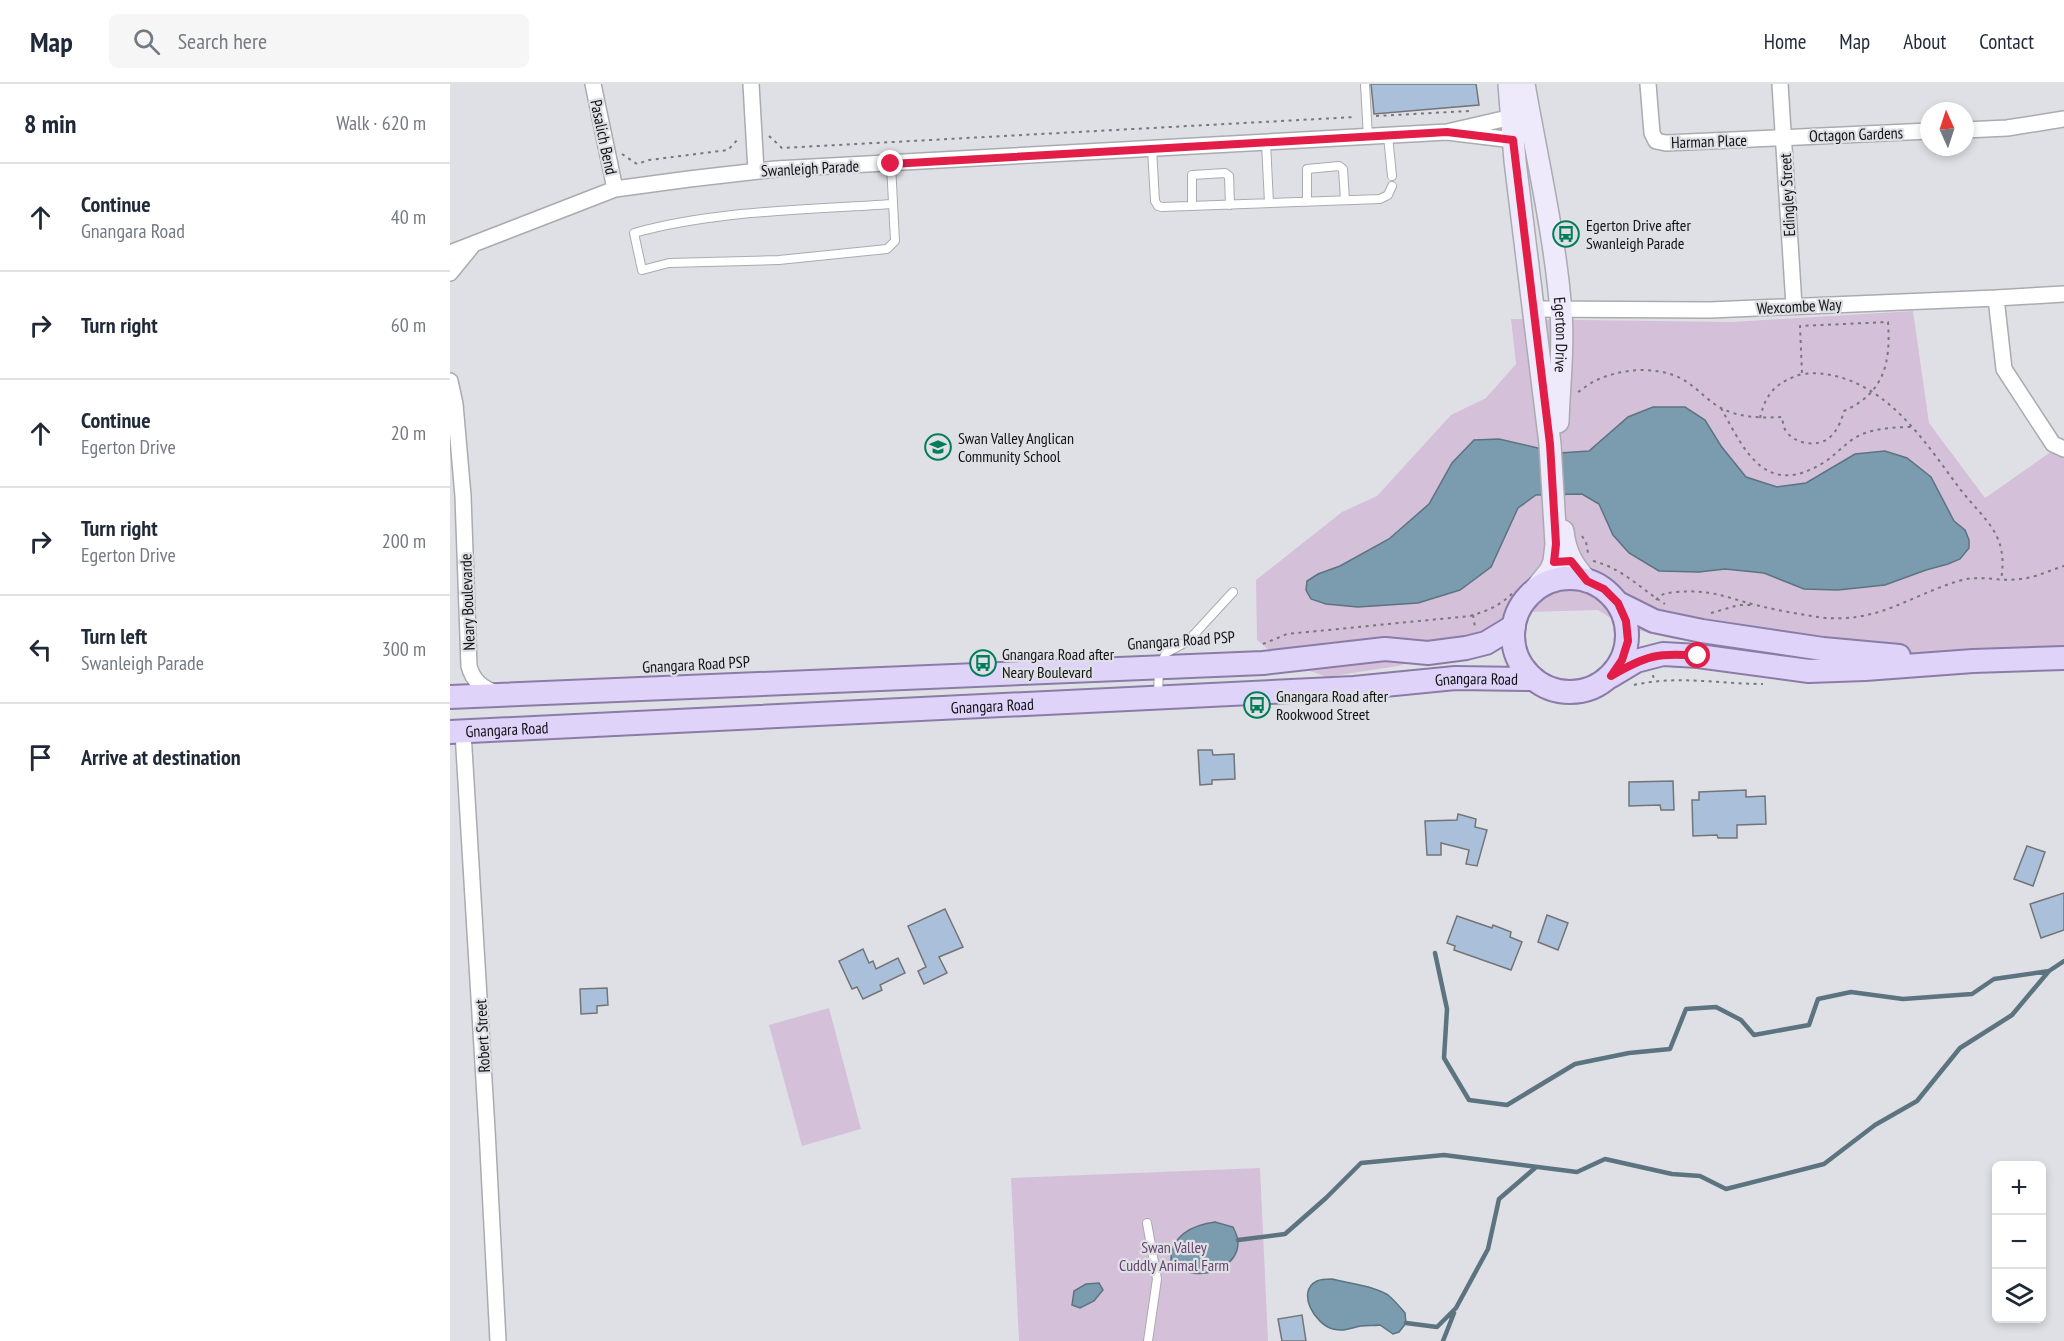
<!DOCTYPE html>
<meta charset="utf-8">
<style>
:root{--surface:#fff;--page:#f6f6f7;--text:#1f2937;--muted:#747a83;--line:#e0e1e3}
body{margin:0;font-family:"PT Sans Narrow",sans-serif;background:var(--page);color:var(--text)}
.controls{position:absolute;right:18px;bottom:18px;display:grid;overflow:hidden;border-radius:9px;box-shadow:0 3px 9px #0003}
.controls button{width:54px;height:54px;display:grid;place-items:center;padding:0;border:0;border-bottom:2px solid var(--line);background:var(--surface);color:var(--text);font:30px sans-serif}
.compass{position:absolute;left:1470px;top:18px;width:54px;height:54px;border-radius:50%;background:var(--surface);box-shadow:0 3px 9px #0003;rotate:357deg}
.stop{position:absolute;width:18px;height:18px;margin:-14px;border:4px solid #e11d48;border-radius:50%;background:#fff}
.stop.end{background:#e11d48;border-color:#fff;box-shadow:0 2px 6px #0008}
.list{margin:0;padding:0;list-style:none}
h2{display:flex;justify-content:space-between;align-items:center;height:78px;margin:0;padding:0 24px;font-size:26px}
h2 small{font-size:20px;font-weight:400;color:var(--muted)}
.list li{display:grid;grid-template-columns:39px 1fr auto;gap:18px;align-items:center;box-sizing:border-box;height:108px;padding:0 24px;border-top:2px solid var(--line)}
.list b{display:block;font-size:22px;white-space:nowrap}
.list p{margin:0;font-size:20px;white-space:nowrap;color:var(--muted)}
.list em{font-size:20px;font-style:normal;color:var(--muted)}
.icon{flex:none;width:33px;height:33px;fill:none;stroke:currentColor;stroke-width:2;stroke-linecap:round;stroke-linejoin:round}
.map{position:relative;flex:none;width:1614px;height:1257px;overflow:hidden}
header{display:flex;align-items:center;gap:36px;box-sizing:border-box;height:84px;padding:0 30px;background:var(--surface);border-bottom:2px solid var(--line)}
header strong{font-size:28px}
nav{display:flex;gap:33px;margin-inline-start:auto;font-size:21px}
.search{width:420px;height:54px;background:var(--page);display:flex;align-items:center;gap:15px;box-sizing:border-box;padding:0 21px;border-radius:9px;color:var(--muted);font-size:22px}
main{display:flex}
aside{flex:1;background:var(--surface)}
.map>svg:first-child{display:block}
.green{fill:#d5c0d9}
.water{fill:#7b9cae;stroke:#5c7380;stroke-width:1.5}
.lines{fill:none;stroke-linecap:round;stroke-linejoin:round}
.stream{stroke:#5c7380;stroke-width:4.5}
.building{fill:#aabfda;stroke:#727578;stroke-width:1.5}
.lane-casing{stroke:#aaabb0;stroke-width:10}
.street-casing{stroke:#aaabb0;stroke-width:18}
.secondary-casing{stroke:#aaabb0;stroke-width:24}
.primary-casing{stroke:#8a7ca7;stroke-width:26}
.path{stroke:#76777a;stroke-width:2;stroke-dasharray:3 4.5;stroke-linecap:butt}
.lane{stroke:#fff;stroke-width:8}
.street{stroke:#fff;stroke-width:15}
.secondary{stroke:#efe9fc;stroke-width:21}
.primary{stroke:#dfd3fa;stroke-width:22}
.route{stroke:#e11d48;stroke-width:8}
.labels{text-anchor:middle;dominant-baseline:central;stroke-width:4.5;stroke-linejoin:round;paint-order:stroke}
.street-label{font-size:16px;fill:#121214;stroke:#dfe0e5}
.poi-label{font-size:16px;fill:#121214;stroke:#dfe0e5;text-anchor:start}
.park-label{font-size:16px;fill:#66456c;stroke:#dfe0e5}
</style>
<header>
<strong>Map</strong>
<div class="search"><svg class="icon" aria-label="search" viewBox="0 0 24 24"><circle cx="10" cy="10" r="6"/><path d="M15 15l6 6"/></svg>Search here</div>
<nav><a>Home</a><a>Map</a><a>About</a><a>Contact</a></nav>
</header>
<main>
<aside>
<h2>8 min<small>Walk · 620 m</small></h2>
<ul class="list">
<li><svg class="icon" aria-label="ahead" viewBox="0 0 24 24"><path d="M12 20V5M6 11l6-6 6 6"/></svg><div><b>Continue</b><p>Gnangara Road</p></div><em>40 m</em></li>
<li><svg class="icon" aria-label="right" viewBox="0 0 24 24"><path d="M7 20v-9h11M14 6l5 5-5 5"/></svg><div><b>Turn right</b></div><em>60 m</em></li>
<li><svg class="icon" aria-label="ahead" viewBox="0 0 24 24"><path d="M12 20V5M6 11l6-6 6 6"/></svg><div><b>Continue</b><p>Egerton Drive</p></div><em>20 m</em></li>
<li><svg class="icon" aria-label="right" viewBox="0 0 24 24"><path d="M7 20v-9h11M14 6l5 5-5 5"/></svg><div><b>Turn right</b><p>Egerton Drive</p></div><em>200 m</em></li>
<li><svg class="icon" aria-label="left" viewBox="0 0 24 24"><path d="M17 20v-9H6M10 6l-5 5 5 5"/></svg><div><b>Turn left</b><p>Swanleigh Parade</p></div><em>300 m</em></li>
<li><svg class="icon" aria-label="arrive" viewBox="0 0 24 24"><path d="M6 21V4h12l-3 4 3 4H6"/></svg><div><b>Arrive at destination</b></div></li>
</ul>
</aside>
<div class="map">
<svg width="1614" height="1257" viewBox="0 0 1614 1257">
<rect width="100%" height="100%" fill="#dfe0e5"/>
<path class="green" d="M1463 227 1479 339 1535 414 1605 365 1614 371V567L1483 574 1376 572 1224 555 1175 543 1148 526 1078 528 1064 542 1001 566 948 582 877 593 832 577 807 556 806 496 892 428 927 412 1001 331 1036 314 1066 280 1061 235 1282 238Z
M379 924 411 1045 352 1062 319 941Z
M810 1084 818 1257H569L561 1094Z"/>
<path class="water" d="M1203 323H1235L1255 336 1271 362 1296 393 1327 403 1356 399 1405 370 1435 367 1457 374 1481 393 1504 437 1515 446 1519 456V464L1510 475 1498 480 1476 486 1435 501 1388 506 1354 505 1314 489 1275 485 1249 488 1209 487 1179 469 1163 451 1149 420 1132 410 1086 411 1068 424 1041 483 1010 506 968 519 908 523 876 520 861 515 856 506 857 497 868 490 890 482 939 455 979 420 1002 379 1024 356 1049 355 1109 369 1139 367 1178 333Z
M765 1138 783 1143C785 1148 788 1153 788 1157 789 1180 762 1192 742 1189 735 1188 727 1183 721 1178 720 1152 742 1141 765 1138Z
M882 1195C900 1200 922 1201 938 1211 944 1216 950 1223 955 1229L956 1239 949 1248 943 1250 930 1241C923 1242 917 1241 911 1242 900 1244 894 1248 883 1245 866 1241 845 1208 867 1197 871 1195 877 1195 882 1195Z
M649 1199 653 1206 644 1217 630 1224 622 1221 624 1207 636 1200Z"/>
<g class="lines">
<path class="stream" d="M985 869 997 925 994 974 1019 1016 1057 1021 1125 980 1179 969 1220 965 1236 925 1266 923 1291 936 1304 951 1359 941 1368 915 1401 908 1453 915 1522 910 1544 895 1599 887 1614 877
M788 1156 835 1150 876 1114 911 1079 994 1071 1127 1088 1155 1075 1222 1090 1250 1092 1276 1105 1374 1080 1425 1041 1467 1017 1510 964 1562 931 1599 887
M956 1239 987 1243 1006 1224 1038 1165 1049 1115 1085 1084
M993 1257 1004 1229"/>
</g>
<path class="building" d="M921 0H1026L1029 21 924 30Z
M748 666H762L763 671 784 670 785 695 762 696V700L750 701Z
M1223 697 1224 726H1211L1210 721 1179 722V698Z
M1296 706V713L1315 712 1316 740 1287 741V754H1268L1267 751 1243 752 1242 716H1249V708Z
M1008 730 1026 735 1025 743 1037 746 1027 782 1016 780 1019 766 991 759V771H977L975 737 1007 736Z
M1577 762 1595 768 1583 802 1564 795Z
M1614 809V846L1591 854 1580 820Z
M495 825 513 863 489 873 497 889 474 900 468 887 476 883 458 842Z
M1097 831 1118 839 1108 866 1088 858Z
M1007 832 1042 844 1043 841 1061 848 1060 853 1072 858 1061 886 1004 866 1005 862 997 859Z
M413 865 419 879 423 877 426 885 448 874 455 889 432 900 430 901 432 906 413 915 407 903 402 905 389 877Z
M157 904 158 921 147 922V929L131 930 130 905Z
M852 1231 856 1257H832L828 1235Z"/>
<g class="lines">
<g class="lane-casing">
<path id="lane" d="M915 0 918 53
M938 52 942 92
M816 59 819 119
M702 65 705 117 708 122 712 123 930 115 938 111 942 102
M441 80 445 157 437 165 329 176 219 179 192 186 184 149C266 126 357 126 442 120
M857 118V85L889 82 893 85 895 116
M742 122V91L775 89 779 92 780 121
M708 610 709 584 716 569 738 557 783 508
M697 1139 707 1195 698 1257"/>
</g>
<g class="street-casing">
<path id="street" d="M143 0 165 105
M301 0 306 87
M1198 0 1202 49 1206 57 1216 59 1479 47
M1330 0 1344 222
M1515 46 1557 44 1614 35
M997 48 1063 56 1070 52
M0 169 165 105 239 95 326 85 997 48 1062 33 1068 37
M0 189 22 162
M1546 214 1554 285 1603 360 1614 365
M1083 225 1260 226 1546 214 1614 210
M0 297 5 320 13 412 19 582C23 597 32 604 46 609
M13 648 37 1046 48 1257"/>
</g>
<g class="secondary-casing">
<g id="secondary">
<path d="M1059 0 1065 77 1100 360 1106 460 1104 478 1100 487 1082 509"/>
<path id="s1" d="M1074 0C1087 75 1105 151 1111 228 1114 265 1109 301 1108 338"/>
<path d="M1113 447C1115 468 1123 482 1137 497"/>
</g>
</g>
<g class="primary-casing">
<g id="primary">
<circle cx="1120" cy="551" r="57"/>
<path d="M1168 519 1204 537 1252 547 1373 565 1449 572"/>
<path d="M1161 592 1186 577 1213 570 1248 572 1359 587 1415 585 1523 577 1614 574"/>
<path d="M0 613 813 579 935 565 978 569 1016 564 1036 559 1064 542"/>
<path id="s2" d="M0 648 904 604 1005 594 1083 595"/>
</g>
</g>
<path class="path" d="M926 32 1019 27
M319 52 332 64 905 33
M172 70 187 80 199 76 278 66 289 54
M1128 308C1134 304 1140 299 1147 296 1172 284 1208 282 1232 295 1247 303 1258 318 1273 325 1292 334 1312 334 1332 333 1333 338 1333 343 1336 347 1344 359 1363 363 1376 356 1386 350 1391 338 1394 327 1434 309 1441 279 1438 238L1350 242 1352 290C1360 289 1368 289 1375 290 1438 299 1475 358 1510 405 1535 437 1559 450 1551 496
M1271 324C1295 368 1316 414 1373 379 1386 371 1396 358 1410 351 1426 344 1447 343 1464 343
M1310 334C1316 308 1327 298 1352 290
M1132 452 1136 458 1138 469
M1143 477C1172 484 1191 505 1215 520
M1206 516C1211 509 1218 509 1226 508 1261 505 1274 513 1306 521 1326 526 1348 530 1368 533 1428 541 1459 511 1512 496 1531 491 1551 498 1570 495 1585 494 1600 486 1614 482
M1261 529 1289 521H1305
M1023 531 1025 543
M813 560 837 550 1020 532C1040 526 1049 522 1064 508
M1203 591 1204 597
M1184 601C1227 591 1270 600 1313 600
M1091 611C1117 619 1130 617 1155 609"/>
<use href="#lane" class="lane"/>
<use href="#street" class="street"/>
<use href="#secondary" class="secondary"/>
<use href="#primary" class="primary"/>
</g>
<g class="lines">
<path class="route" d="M441 80 997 48 1063 56 1100 360 1106 460 1104 478 1121 477 1137 497 1154 505 1168 519 1176 537 1178 557 1172 576 1161 592C1195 572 1208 568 1248 572"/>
</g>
<defs>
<g id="bus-ring" transform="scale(1.35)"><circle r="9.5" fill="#dfe0e5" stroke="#017d5b" stroke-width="1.5"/><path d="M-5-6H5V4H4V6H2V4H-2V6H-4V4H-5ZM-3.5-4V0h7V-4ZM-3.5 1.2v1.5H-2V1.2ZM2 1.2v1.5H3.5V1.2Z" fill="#017d5b"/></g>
<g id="school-ring" transform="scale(1.35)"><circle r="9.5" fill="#dfe0e5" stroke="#017d5b" stroke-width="1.5"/><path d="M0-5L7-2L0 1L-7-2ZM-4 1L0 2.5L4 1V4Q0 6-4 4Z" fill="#017d5b"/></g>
</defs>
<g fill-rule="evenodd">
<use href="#bus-ring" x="1116" y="150"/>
<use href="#school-ring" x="488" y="363"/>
<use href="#bus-ring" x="533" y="579"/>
<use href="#bus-ring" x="807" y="621"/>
</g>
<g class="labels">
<g class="street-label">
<text transform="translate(1406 50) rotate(-2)">Octagon Gardens</text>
<text transform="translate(154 53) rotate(78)">Pasalich Bend</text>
<text transform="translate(1259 57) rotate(-2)">Harman Place</text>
<text transform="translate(360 84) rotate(-3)">Swanleigh Parade</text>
<text transform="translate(1337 111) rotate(-93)">Edingley Street</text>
<text transform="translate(1349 222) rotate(-3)">Wexcombe Way</text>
<text stroke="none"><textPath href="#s1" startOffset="254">Egerton Drive</textPath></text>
<text transform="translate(17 518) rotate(-92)">Neary Boulevarde</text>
<text transform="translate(731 556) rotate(-4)">Gnangara Road PSP</text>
<text transform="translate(246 580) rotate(-3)">Gnangara Road PSP</text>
<text stroke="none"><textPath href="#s2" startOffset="1028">Gnangara Road</textPath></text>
<text stroke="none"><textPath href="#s2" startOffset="543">Gnangara Road</textPath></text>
<text stroke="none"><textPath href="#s2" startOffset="57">Gnangara Road</textPath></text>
<text transform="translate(32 952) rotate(-93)">Robert Street</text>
</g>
<g class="poi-label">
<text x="1136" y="141">Egerton Drive after<tspan x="1136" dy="18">Swanleigh Parade</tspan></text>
<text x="508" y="354">Swan Valley Anglican<tspan x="508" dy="18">Community School</tspan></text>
<text x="552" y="570">Gnangara Road after<tspan x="552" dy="18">Neary Boulevard</tspan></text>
<text x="826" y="612">Gnangara Road after<tspan x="826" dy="18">Rookwood Street</tspan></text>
</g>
<g class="park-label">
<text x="724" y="1163">Swan Valley<tspan x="724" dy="18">Cuddly Animal Farm</tspan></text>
</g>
</g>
</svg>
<div class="controls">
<button>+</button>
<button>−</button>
<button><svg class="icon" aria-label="layers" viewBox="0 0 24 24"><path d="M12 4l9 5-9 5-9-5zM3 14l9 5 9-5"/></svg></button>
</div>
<svg class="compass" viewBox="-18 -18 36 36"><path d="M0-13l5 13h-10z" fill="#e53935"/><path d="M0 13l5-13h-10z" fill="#747a83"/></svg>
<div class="stop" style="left:1248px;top:572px"></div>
<div class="stop end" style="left:441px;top:80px"></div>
</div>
</main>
